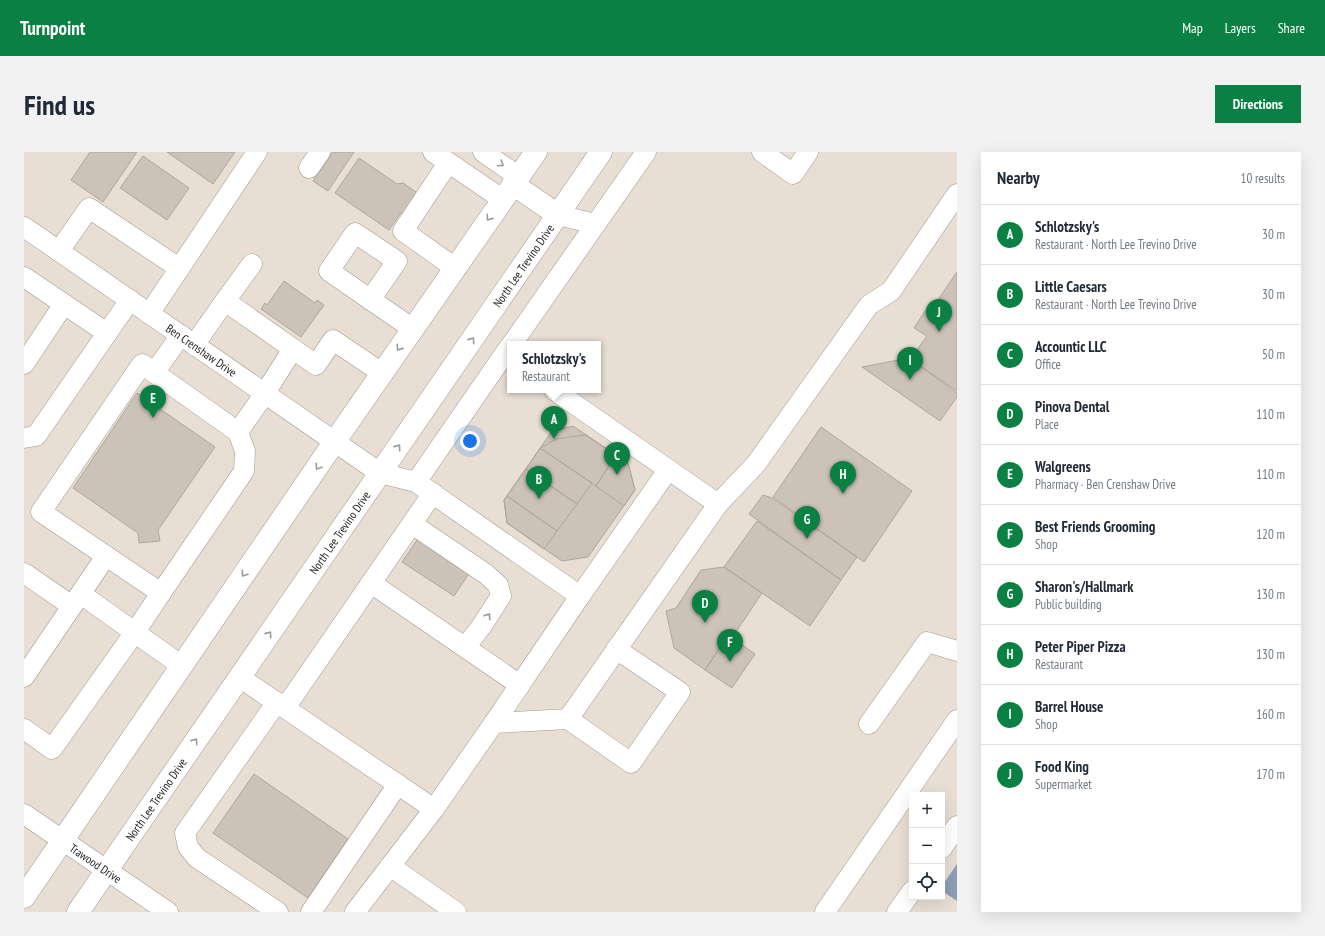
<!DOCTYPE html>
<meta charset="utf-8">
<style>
:root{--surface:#fff;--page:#f2f2f3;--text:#1f2937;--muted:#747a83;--line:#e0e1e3;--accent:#0b8043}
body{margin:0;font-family:"PT Sans Narrow",sans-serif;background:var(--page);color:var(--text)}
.controls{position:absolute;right:12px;bottom:12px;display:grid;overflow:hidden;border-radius:0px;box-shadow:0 4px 16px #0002}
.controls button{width:36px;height:36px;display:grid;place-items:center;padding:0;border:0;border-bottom:1px solid var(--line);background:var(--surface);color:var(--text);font:20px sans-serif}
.you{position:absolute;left:446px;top:289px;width:14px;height:14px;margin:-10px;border:3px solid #fff;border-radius:50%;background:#1a73e8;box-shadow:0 0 0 6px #1a73e833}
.badge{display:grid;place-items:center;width:26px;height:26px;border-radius:50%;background:var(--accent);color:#fff;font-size:13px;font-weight:700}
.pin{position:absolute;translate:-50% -33px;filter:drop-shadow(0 1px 2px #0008)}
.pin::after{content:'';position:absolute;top:21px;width:14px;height:12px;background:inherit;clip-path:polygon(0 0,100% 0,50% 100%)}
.popup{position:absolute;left:483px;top:189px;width:94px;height:52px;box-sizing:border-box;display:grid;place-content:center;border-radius:0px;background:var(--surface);filter:drop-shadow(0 1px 3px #0005);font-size:13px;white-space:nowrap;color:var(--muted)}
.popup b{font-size:15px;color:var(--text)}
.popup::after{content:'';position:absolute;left:50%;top:100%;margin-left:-8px;border:8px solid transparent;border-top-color:var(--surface)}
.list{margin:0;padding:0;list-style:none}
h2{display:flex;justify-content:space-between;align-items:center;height:52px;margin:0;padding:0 16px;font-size:17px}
h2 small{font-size:13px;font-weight:400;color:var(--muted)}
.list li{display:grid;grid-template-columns:26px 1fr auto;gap:12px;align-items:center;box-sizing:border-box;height:60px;padding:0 16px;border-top:1px solid var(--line)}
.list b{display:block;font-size:15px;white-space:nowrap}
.list p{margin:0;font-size:13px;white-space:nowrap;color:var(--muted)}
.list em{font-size:13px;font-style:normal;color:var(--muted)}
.icon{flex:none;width:22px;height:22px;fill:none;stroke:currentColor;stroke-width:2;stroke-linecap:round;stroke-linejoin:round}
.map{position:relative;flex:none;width:933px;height:760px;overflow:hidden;border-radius:0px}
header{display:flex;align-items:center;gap:24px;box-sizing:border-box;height:56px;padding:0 20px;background:var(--accent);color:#fff}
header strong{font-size:19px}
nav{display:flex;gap:22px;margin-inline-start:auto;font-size:14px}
.intro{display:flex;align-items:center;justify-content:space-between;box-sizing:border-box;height:96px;padding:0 24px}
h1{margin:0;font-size:28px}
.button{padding:10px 18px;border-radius:0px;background:var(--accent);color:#fff;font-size:14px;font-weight:700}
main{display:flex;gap:24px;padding:0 24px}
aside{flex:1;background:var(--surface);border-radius:0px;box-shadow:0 4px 16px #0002}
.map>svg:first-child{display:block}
.water{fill:#8d9eb8}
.building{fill:#ccc2b8;stroke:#afa69c}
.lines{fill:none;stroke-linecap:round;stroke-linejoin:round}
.minor-casing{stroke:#a1988e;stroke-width:21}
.major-casing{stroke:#a1988e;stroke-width:23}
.minor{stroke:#fff;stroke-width:20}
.major{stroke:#fff;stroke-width:22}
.oneway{stroke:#9c9a98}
.labels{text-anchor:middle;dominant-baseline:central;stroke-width:4;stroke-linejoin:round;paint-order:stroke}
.street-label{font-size:12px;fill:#221e1b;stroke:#f5ebe1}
</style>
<header>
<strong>Turnpoint</strong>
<nav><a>Map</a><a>Layers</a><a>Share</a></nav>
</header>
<div class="intro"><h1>Find us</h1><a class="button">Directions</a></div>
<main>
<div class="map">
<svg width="933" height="760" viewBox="0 0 933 760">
<rect width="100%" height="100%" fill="#e8ded4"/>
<path class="water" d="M933 712V749L918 739V734Z"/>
<path class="building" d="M66 0H113L79 50 47 28Z
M143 0H211L189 32Z
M309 0H330L304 39 289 29Z
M119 4 165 36 143 68 96 36Z
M335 6 373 32 379 31 395 42 382 61 376 62 365 78 311 41Z
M933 120V239L886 207 903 184 890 176 905 153 909 155Z
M260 129 291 151 293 148 300 153 277 185 237 157 241 151 243 153Z
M885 206 933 241V245L916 269 838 215Z
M113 241 191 295 134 378 136 389 115 391 114 381 49 336Z
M549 274 604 311 611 338 564 405 538 409 483 371 480 348 528 279Z
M797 275 888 339 840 410 749 345Z
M561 283 592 303 572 334 516 296 532 287Z
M516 296 568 331 553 352 502 317Z
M592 303 604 311 611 338 600 354 572 334Z
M502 317 553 352 533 379 483 344Z
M739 343 748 346 833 405 817 428 725 362Z
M483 344 533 379 520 397 483 371 480 348Z
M733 369 817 428 786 474 700 415Z
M397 382 448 417 430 444 378 410Z
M700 415 738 441 708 486 704 483 681 518 650 496 642 459 652 456 677 418Z
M704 483 731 502 708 536 681 518Z
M230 622 324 687 284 746 189 681Z"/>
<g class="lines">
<g class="minor-casing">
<g id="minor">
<path d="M409 0 478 47"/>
<path d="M459 0 494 24"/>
<path d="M738 0 769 22 784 0"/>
<path d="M424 11 379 79 431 116"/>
<path d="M285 16 296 0"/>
<path d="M534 63 571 72"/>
<path id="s1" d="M0 75 356 321 392 330 486 194"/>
<path d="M35 99 65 56 155 116"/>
<path d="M228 112 201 149 292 213 309 188 358 221"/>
<path d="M0 125 40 152"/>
<path d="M346 148 373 109 331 81 305 119 389 177"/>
<path d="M125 162 233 0"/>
<path d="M488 192 622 0"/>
<path d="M170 193 201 149"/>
<path d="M0 212 40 152 83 181"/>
<path d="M118 212 214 280 221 299 220 319 137 441 17 360Z"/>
<path d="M130 221 157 183"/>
<path d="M530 238 694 352"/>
<path d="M214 280 241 241 269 197"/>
<path d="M0 286 12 284 106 148"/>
<path d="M392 330 556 444 470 571"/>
<path d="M388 372 462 422 474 433 477 444 457 475 441 495"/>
<path d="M0 421 48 454"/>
<path d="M347 431 496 533"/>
<path d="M57 442 158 514"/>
<path d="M556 444 644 318"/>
<path d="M0 525 82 404"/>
<path d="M215 525 410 657"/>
<path d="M253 550 161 681 164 695 173 706 254 760"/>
<path d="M261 556 409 341"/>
<path d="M544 567 607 611 656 540 592 497"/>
<path d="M845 572 903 490 933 499"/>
<path d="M0 577 28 597 111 480 137 441"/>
<path id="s2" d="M0 662 144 760"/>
<path d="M918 696 933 674"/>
<path d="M366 714 432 760"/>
<path d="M287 760 374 632"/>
<path d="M331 760 410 657 470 571 544 567 694 352 732 312 845 153 867 139 933 42"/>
<path d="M801 760 933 568"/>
<path d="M873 760 888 739"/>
</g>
</g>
<g class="major-casing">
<g id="major">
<path d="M489 32 534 63"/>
<path d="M0 745 311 289 512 0"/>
<path id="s3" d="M54 760 577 0"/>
</g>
</g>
<use href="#minor" class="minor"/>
<use href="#major" class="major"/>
</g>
<defs><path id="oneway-chevron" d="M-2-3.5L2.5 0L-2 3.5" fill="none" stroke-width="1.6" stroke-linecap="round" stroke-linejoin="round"/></defs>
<g class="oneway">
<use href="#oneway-chevron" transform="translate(477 12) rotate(34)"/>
<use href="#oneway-chevron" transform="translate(465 66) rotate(125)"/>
<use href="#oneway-chevron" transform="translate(448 188) rotate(-55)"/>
<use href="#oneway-chevron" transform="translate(375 196) rotate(125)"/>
<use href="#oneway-chevron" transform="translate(374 295) rotate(-55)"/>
<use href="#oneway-chevron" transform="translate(294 315) rotate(124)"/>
<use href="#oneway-chevron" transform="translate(220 422) rotate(124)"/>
<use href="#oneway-chevron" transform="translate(464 464) rotate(-57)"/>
<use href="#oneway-chevron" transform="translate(245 482) rotate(-55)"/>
<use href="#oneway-chevron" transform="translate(171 589) rotate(-55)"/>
</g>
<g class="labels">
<g class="street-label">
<text stroke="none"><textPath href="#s3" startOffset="785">North Lee Trevino Drive</textPath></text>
<text stroke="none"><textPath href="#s1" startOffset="216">Ben Crenshaw Drive</textPath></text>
<text stroke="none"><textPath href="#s3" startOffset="461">North Lee Trevino Drive</textPath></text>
<text stroke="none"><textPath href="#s3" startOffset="137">North Lee Trevino Drive</textPath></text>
<text stroke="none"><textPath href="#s2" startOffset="87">Trawood Drive</textPath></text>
</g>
</g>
</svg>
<div class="controls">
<button>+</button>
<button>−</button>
<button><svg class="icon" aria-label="locate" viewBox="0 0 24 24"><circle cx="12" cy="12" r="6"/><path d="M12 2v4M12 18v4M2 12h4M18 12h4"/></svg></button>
</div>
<div class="you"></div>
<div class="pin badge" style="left:530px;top:287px">A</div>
<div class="popup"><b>Schlotzsky's</b>Restaurant</div>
<div class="pin badge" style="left:515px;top:347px">B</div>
<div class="pin badge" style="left:593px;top:323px">C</div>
<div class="pin badge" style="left:681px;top:471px">D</div>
<div class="pin badge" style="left:129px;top:266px">E</div>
<div class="pin badge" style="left:706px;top:510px">F</div>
<div class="pin badge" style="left:783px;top:387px">G</div>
<div class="pin badge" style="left:819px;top:342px">H</div>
<div class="pin badge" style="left:886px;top:228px">I</div>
<div class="pin badge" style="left:915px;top:180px">J</div>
</div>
<aside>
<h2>Nearby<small>10 results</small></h2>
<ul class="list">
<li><span class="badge">A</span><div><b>Schlotzsky's</b><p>Restaurant · North Lee Trevino Drive</p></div><em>30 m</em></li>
<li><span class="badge">B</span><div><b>Little Caesars</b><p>Restaurant · North Lee Trevino Drive</p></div><em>30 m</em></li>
<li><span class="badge">C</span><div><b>Accountic LLC</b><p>Office</p></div><em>50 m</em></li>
<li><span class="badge">D</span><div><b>Pinova Dental</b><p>Place</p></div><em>110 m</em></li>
<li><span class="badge">E</span><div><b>Walgreens</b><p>Pharmacy · Ben Crenshaw Drive</p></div><em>110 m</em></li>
<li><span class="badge">F</span><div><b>Best Friends Grooming</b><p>Shop</p></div><em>120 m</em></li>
<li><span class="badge">G</span><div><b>Sharon's/Hallmark</b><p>Public building</p></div><em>130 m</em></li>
<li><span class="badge">H</span><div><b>Peter Piper Pizza</b><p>Restaurant</p></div><em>130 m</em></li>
<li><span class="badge">I</span><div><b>Barrel House</b><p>Shop</p></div><em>160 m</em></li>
<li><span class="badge">J</span><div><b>Food King</b><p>Supermarket</p></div><em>170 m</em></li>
</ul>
</aside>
</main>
